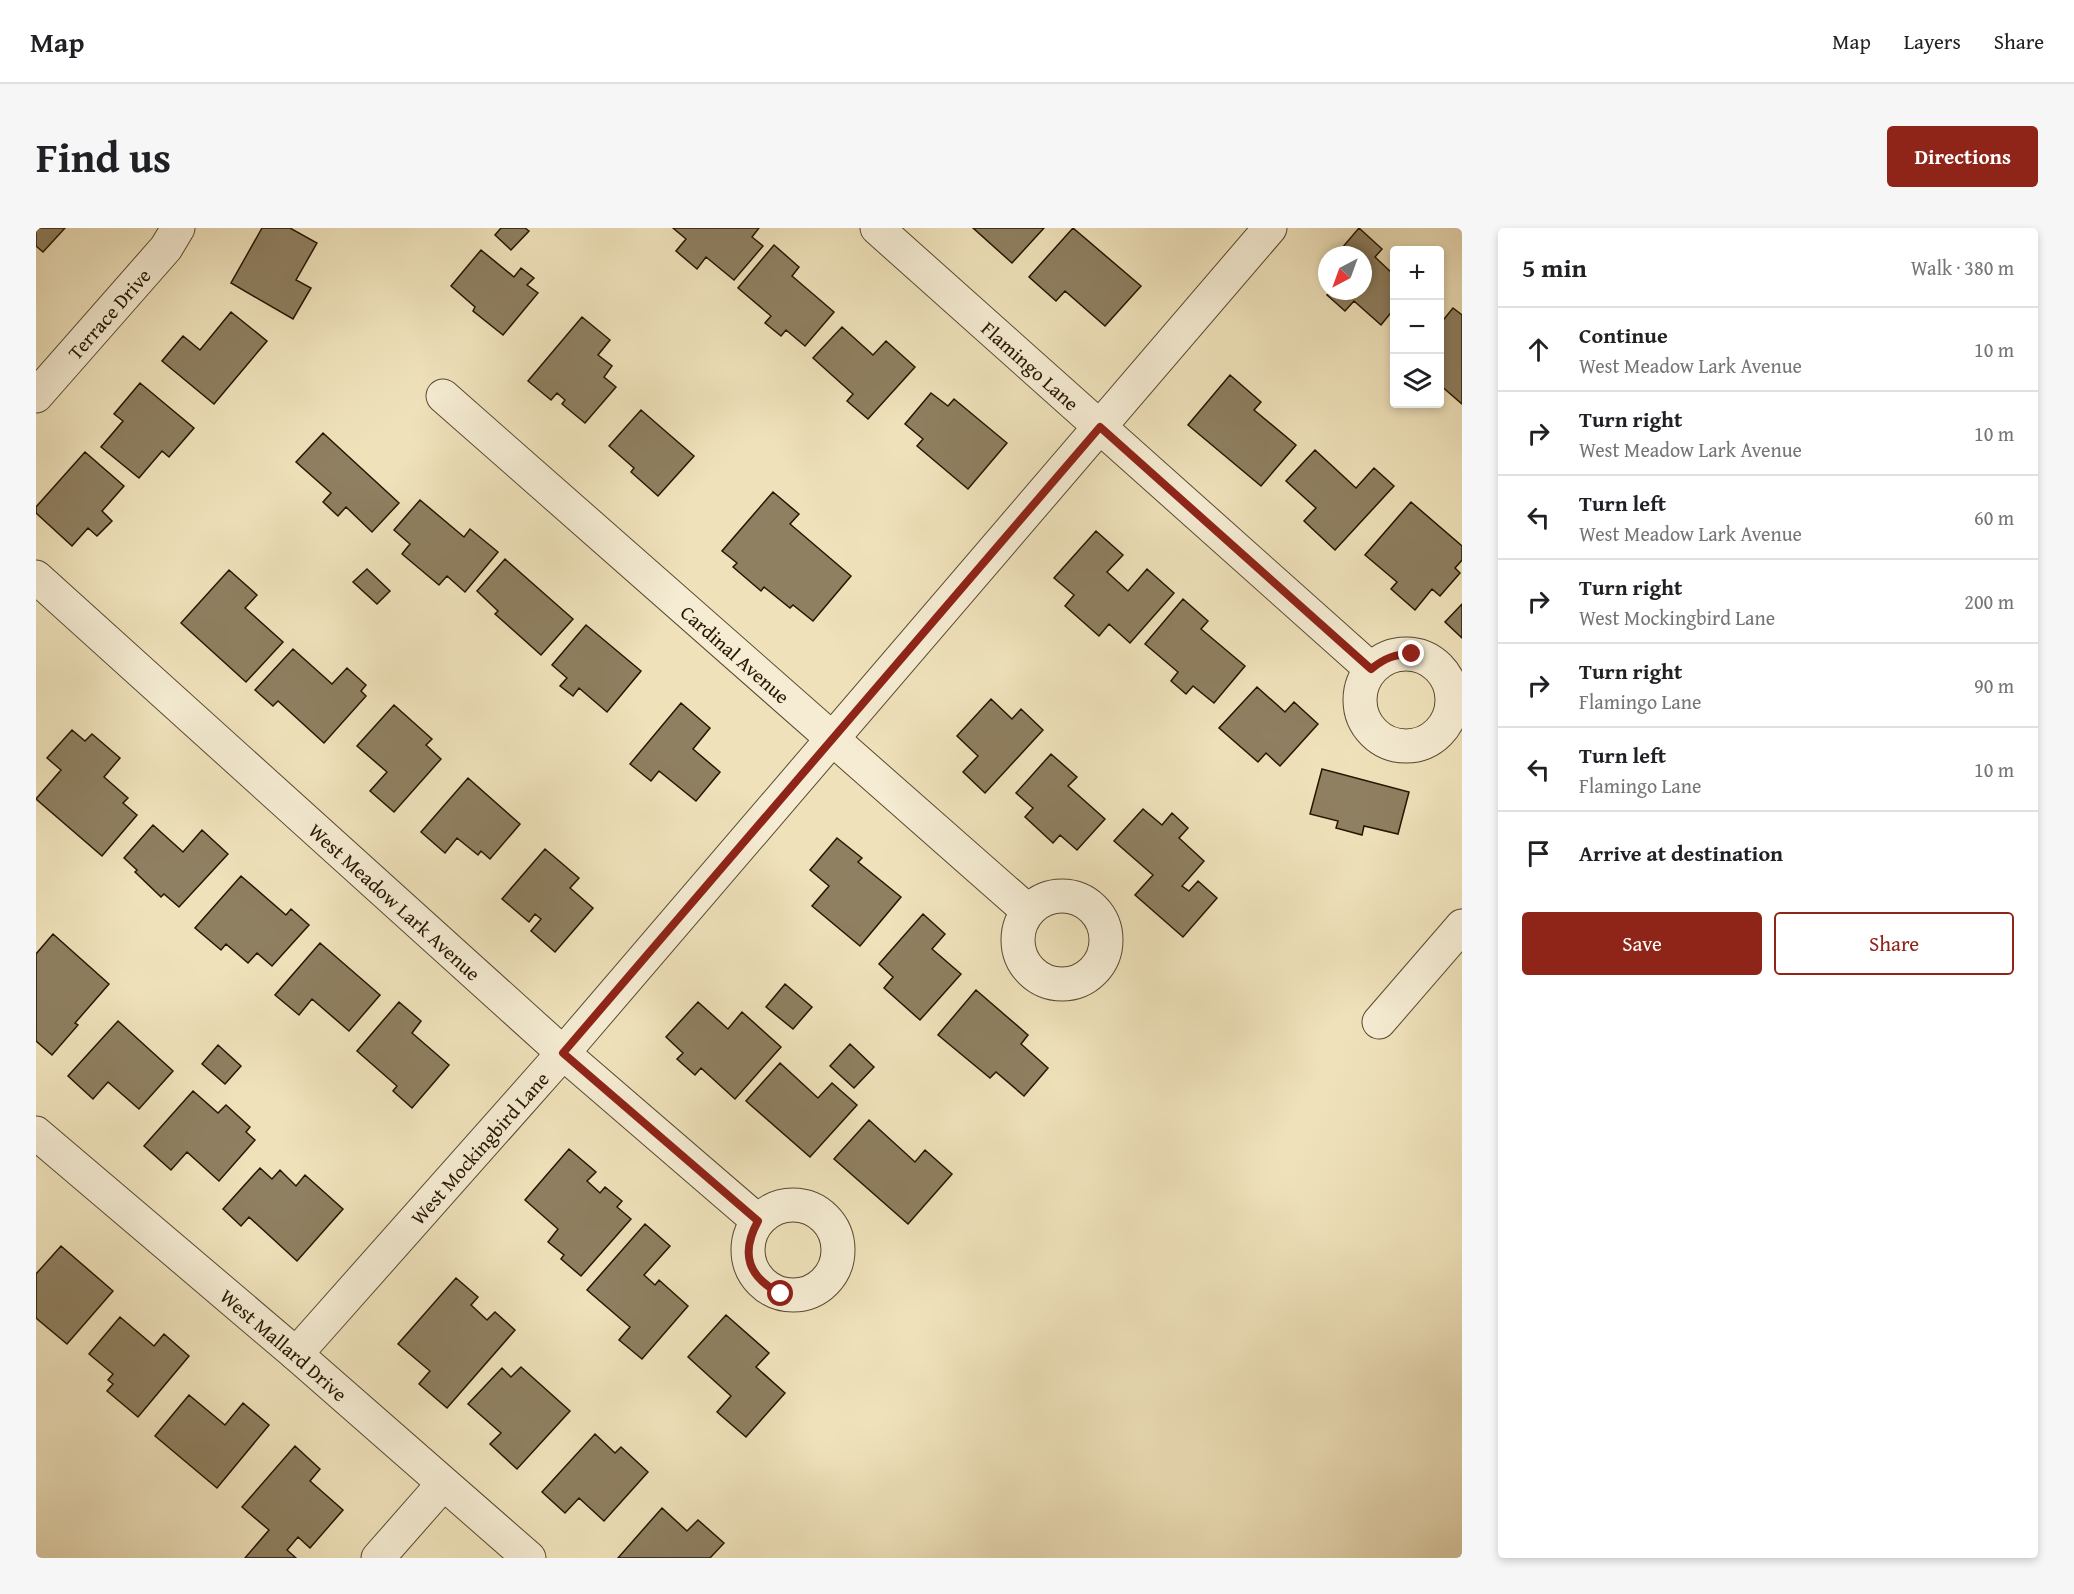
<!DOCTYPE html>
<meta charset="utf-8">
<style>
:root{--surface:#fff;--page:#f6f6f6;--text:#202124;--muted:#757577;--line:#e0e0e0;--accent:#8f2418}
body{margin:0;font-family:"Gentium Book Plus",serif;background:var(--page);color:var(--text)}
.controls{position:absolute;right:18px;top:18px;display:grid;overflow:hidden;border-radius:6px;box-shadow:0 3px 9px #0003}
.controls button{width:54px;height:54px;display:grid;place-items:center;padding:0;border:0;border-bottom:2px solid var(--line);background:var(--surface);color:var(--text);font:30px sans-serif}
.compass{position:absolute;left:1282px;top:18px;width:54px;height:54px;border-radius:50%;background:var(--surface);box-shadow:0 3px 9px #0003;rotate:221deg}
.stop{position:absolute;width:18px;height:18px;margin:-14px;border:4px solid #8f2418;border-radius:50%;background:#fff}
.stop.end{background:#8f2418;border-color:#fff;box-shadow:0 2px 6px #0008}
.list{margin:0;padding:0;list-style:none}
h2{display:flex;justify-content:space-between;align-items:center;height:78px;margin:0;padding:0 24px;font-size:26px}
h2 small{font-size:20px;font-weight:400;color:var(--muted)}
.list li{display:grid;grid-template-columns:39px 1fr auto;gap:18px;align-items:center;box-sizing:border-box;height:84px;padding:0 24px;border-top:2px solid var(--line)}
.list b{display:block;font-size:22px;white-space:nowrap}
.list p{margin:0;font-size:20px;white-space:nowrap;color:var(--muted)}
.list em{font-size:20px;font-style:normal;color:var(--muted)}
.actions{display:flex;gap:12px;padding:18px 24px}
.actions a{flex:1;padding:14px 0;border:2px solid var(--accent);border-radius:6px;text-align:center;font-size:21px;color:var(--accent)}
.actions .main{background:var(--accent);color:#fff}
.icon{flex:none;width:33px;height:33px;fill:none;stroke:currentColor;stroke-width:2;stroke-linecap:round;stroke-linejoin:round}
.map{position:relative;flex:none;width:1426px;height:1330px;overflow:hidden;border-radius:6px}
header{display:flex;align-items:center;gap:36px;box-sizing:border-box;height:84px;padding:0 30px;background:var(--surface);border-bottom:2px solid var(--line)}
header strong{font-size:28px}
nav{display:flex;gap:33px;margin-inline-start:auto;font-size:21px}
.intro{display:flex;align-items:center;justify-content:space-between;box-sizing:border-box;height:144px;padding:0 36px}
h1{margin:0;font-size:42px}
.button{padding:15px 27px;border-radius:6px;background:var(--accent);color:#fff;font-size:21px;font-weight:700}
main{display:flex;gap:36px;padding:0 36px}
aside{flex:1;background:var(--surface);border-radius:6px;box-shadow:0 3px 9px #0003}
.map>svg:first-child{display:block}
.building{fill:#8f8061;stroke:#261600;stroke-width:1.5}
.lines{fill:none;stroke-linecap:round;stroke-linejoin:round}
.minor-casing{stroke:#58492f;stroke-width:35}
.minor{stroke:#f5ecd3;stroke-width:33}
.route{stroke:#8f2418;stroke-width:8}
.labels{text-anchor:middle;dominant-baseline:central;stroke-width:4.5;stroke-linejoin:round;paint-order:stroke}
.street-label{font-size:20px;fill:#261600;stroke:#f5ecd3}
</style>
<header>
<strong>Map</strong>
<nav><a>Map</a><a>Layers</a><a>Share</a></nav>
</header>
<div class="intro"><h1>Find us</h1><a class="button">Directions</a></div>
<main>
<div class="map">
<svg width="1426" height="1330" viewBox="0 0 1426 1330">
<rect width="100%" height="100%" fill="#efe2bb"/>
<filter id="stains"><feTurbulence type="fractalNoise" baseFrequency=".00333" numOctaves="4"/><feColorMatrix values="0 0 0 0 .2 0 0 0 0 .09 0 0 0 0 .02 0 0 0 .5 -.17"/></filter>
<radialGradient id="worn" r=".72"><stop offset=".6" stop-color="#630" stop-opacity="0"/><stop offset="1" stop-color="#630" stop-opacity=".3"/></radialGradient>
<path class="building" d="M0 0H29L7 24 0 18Z
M226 0H254L281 15 260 52 275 60 257 91 195 55Z
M465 0H489L493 3 475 22 459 7Z
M637 0H723L716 9 727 18 698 52 670 29 661 41 640 23 650 11Z
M937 0H1008L976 35Z
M1037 0 1105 58 1069 98 1029 63 1020 73 993 49Z
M1323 0 1346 21 1339 29 1358 47V81L1345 97 1318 73 1309 83 1291 67 1295 63H1327V27H1300Z
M738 17 763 39 756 48 798 84 769 118 750 102 745 108 729 95 735 88 702 60Z
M445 22 478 49 485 40 498 50 491 57 502 65 467 107 437 83 439 79 415 58Z
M1417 80 1426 87V176L1404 157V96Z
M195 84 231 113 178 176 126 133 147 108 164 122Z
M546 89 574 112 562 127 576 138 568 149 580 159 549 195 526 176 529 172 521 165 515 172 492 153Z
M806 99 837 127 850 113 879 139 832 191 811 173 817 166 777 130Z
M1194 147 1225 174 1218 182 1260 217 1225 258 1152 197Z
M104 155 158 200 133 229 126 223 103 250 65 219 87 193 78 186Z
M895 165 912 178 918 171 971 215 932 261 881 218 887 211 869 196Z
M605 182 658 228 622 268 595 244 598 240 573 218Z
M287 205 363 275 336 304 310 279 302 288 287 274 295 265 260 234Z
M1279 222 1320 260 1338 240 1358 258 1299 322 1268 293 1280 280 1250 253Z
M49 224 88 258 66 283 76 293 61 308 52 300 36 318 0 285V279Z
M737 264 763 286 754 296 815 348 777 393 757 377 754 380 728 359 725 363 697 339 701 335 686 323Z
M384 272 428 309 434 301 462 324 429 364 411 348 403 357 366 326 374 316 358 302Z
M1375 274 1426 318V332L1419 340 1424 345 1404 368 1396 361 1379 382 1355 361 1361 354 1329 327Z
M1060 303 1087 327 1071 344 1092 363 1111 341 1138 365 1094 415 1073 396 1063 408 1029 378 1038 367 1018 350Z
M469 331 537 391 505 427 459 386 462 383 441 363Z
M331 341 354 363 341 376 317 354Z
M193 342 221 367 209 380 247 414 210 454 145 395Z
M1147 371 1172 393 1165 401 1209 438 1178 475 1157 458 1150 466 1135 453 1142 444 1109 416Z
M1426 376V410L1409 394Z
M550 397 605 443 571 484 543 460 537 468 524 458 531 450 516 437Z
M257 421 296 456 311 440 330 457 325 463 330 468 288 515 242 473 237 478 219 462Z
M1221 459 1249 484 1258 474 1282 496 1244 538 1230 525 1222 534 1183 500Z
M955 471 976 491 985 481 1007 502 949 565 927 544 942 528 921 508Z
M645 475 674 500 657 521 684 544 660 573 623 543 615 553 594 536Z
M358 477 396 511 390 517 405 531 358 584 334 563 351 544 321 518Z
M36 502 49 513 56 506 84 530 68 549 92 570 87 575 101 587 66 628 0 571 25 542 11 530Z
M1015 526 1041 549 1032 558 1069 591 1041 622 1024 607 1017 615 989 589 997 580 980 565Z
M1286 541 1373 564 1362 606 1328 598 1326 607 1300 600 1302 593 1274 586Z
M432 550 484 596 454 631 445 623 442 627 421 610 409 625 385 604Z
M1107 581 1126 597 1136 585 1152 600 1143 610 1168 633 1146 658 1153 663 1162 653 1181 670 1147 709 1099 667 1117 647 1078 613Z
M117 597 147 624 166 602 192 626 143 679 128 666 125 669 99 644 101 642 88 630Z
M801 610 826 630 822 634 865 669 824 718 776 678 793 658 774 642Z
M509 621 543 650 534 660 557 680 519 724 495 703 505 691 499 686 493 694 466 671Z
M205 648 250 687 255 681 273 697 236 738 221 725 212 735 190 716 185 722 159 700Z
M887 686 909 706 896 721 925 746 884 792 848 760 857 749 843 736Z
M17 706 73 756 39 795 42 797 16 827 0 813V726Z
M284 715 344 767 313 803 276 771 263 787 239 767Z
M749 756 776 779 757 801 730 779Z
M940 762 992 807 985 816 1012 840 988 868 960 844 954 850 902 807Z
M363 774 385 793 376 805 413 837 376 880 357 863 361 858 321 823Z
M662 774 692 801 706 784 745 819 699 871 665 840 659 847 641 831 647 825 630 809Z
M82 793 137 843 103 881 72 854 57 871 32 848Z
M814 816 838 839 818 860 794 838Z
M182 817 205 838 189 856 166 836Z
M744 835 782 870 796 855 821 877 774 929 710 873Z
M157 863 182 885 190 877 214 899 210 904 219 912 183 953 151 924 135 942 108 918Z
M833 892 879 934 889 922 916 946 872 996 798 931Z
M533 921 560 944 551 953 564 965 569 959 586 973 581 979 595 991 545 1048 525 1031 528 1027 512 1014 522 1001 489 972Z
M224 940 236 951 244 942 260 958 269 947 307 981 261 1033 213 989 205 998 187 981Z
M609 996 634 1018 608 1047 619 1057 623 1052 652 1078 606 1131 583 1112 594 1099 551 1062Z
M25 1018 77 1063 31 1116 0 1090V1046Z
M420 1050 442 1069 435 1077 451 1092 459 1084 479 1102 411 1180 383 1156 394 1143 362 1116Z
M690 1087 733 1125 720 1139 749 1165 710 1209 681 1184 695 1168 652 1129Z
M84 1089 118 1118 128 1106 153 1128 102 1189 71 1163 77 1156 72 1152 77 1146 53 1126Z
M485 1139 534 1183 481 1241 454 1216 465 1205 432 1176 466 1140 475 1149Z
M153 1167 189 1197 207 1175 233 1197 181 1260 119 1208Z
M559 1206 579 1225 585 1219 612 1244 568 1293 543 1270 529 1285 506 1264Z
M259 1218 284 1241 274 1253 307 1282 274 1320 262 1309 251 1322 260 1330H209L233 1302 206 1279Z
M626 1280 651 1303 662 1292 688 1315 674 1330H582Z"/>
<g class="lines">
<g class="minor-casing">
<g id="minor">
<path id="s1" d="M841 0 1335 441"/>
<path id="s2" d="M0 168 130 20 142 0"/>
<path id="s3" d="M407 168 992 683"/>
<path id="s4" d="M0 349 527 825 722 993"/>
<circle cx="1370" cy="472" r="46"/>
<circle cx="1026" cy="712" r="44"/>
<path d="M1343 794 1426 698"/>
<path id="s5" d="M0 905 260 1126 493 1330"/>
<circle cx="757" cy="1022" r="45"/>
<path id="s6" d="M260 1126 527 825 1234 0"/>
<path d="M342 1330 407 1256"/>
</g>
</g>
<use href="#minor" class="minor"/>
</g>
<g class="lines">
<path class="route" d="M745 1066C712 1049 704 1026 722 993L527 825 1064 199 1335 441C1349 430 1359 426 1376 426"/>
</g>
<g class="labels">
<g class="street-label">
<text stroke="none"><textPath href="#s2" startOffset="110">Terrace Drive</textPath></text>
<text stroke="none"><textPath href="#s1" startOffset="206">Flamingo Lane</textPath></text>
<text stroke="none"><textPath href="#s3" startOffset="390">Cardinal Avenue</textPath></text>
<text stroke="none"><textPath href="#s4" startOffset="484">West Meadow Lark Avenue</textPath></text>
<text stroke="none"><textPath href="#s6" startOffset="276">West Mockingbird Lane</textPath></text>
<text stroke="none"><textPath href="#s5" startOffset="326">West Mallard Drive</textPath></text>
</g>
</g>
<rect width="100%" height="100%" filter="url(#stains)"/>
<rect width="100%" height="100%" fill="url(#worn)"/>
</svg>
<div class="controls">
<button>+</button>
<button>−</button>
<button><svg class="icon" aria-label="layers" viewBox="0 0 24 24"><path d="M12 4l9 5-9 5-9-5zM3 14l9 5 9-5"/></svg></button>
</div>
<svg class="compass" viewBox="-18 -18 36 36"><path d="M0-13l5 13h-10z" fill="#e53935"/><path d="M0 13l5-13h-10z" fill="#757577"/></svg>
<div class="stop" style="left:745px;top:1066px"></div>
<div class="stop end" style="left:1376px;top:426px"></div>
</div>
<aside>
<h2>5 min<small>Walk · 380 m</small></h2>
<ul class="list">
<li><svg class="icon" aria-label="ahead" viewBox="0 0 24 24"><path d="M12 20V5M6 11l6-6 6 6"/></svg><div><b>Continue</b><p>West Meadow Lark Avenue</p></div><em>10 m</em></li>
<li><svg class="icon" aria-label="right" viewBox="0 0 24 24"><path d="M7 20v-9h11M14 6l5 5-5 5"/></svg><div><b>Turn right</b><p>West Meadow Lark Avenue</p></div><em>10 m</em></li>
<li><svg class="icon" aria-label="left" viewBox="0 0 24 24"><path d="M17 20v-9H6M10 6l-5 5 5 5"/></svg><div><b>Turn left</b><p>West Meadow Lark Avenue</p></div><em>60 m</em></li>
<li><svg class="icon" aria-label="right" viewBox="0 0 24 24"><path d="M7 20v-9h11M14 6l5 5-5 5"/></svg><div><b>Turn right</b><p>West Mockingbird Lane</p></div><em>200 m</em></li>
<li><svg class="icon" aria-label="right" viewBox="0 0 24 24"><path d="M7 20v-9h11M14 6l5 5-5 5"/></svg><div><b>Turn right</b><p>Flamingo Lane</p></div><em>90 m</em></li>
<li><svg class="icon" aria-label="left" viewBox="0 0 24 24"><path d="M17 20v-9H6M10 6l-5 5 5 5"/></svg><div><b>Turn left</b><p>Flamingo Lane</p></div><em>10 m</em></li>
<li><svg class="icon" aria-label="arrive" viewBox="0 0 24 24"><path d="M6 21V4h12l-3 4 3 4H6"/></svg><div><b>Arrive at destination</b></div></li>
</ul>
<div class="actions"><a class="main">Save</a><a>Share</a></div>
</aside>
</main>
